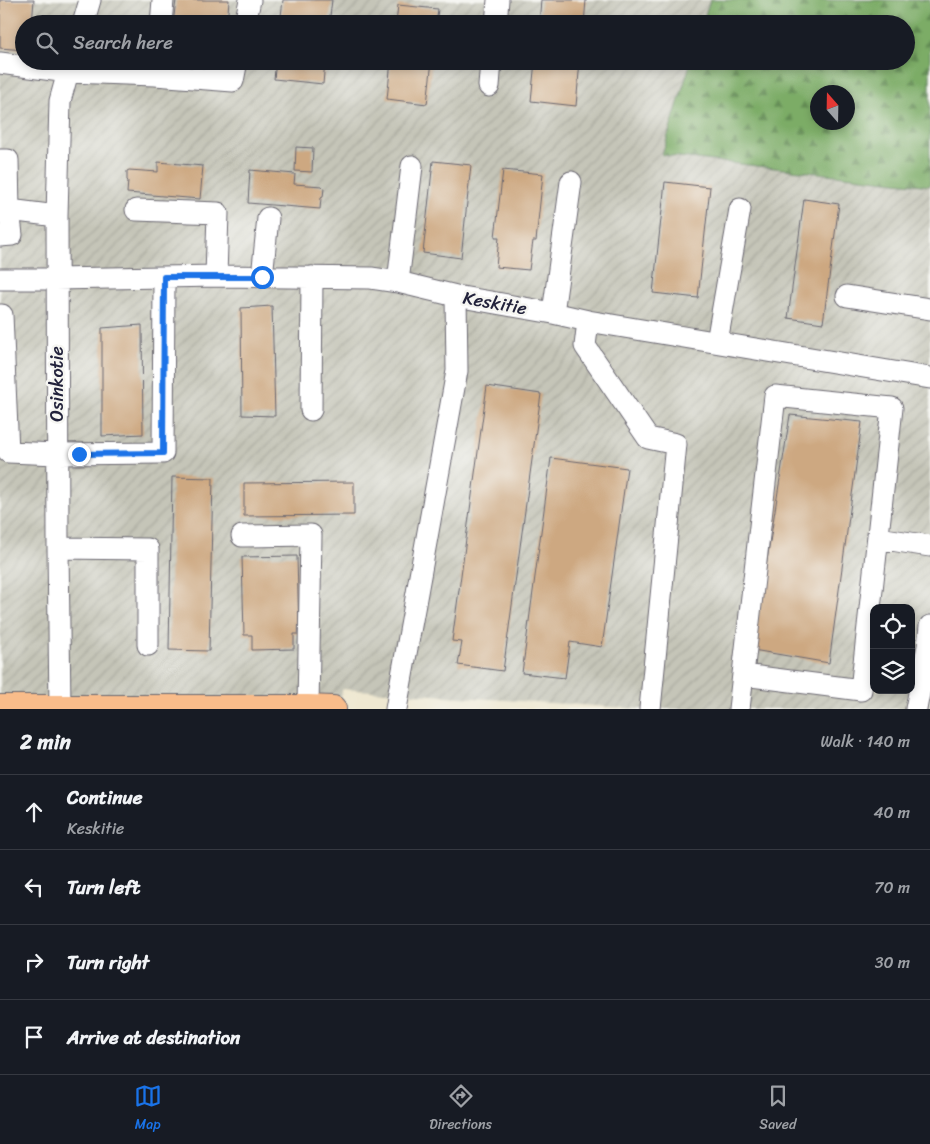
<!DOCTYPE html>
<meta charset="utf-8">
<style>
:root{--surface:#171b24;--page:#20242c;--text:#f1f3f6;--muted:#9ea1a6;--line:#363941;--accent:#1a73e8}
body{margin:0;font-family:Sriracha,sans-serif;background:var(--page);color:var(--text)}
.controls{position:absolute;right:15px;bottom:15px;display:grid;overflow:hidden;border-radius:10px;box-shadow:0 2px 8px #0003}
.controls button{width:45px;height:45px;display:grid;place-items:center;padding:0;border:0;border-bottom:1px solid var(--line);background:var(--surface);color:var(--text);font:25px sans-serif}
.compass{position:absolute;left:810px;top:85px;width:45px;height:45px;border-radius:50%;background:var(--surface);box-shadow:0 2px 8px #0003;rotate:340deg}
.stop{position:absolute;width:15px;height:15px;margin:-11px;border:4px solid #1a73e8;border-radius:50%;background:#fff}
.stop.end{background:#1a73e8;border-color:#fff;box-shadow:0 1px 5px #0008}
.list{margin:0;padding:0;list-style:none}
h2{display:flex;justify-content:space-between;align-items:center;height:65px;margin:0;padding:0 20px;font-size:21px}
h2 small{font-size:16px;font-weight:400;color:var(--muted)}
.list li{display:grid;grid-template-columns:32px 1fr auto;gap:15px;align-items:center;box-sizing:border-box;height:75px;padding:0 20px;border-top:1px solid var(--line)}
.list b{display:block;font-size:19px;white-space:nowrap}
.list p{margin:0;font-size:16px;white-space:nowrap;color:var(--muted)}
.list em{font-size:16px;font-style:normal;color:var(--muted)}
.icon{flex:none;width:28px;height:28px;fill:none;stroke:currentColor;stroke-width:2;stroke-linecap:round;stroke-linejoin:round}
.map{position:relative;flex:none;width:930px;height:709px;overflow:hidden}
.search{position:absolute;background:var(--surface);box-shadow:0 2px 8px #0003;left:15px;right:15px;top:15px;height:55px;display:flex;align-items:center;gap:12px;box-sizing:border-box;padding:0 18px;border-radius:28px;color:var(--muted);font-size:19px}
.sheet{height:365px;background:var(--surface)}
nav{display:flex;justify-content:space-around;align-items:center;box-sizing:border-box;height:70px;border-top:1px solid var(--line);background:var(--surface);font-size:14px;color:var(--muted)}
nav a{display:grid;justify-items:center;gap:2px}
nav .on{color:var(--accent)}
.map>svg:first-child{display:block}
.industrial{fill:url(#industrial-furrows);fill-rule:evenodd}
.forest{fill:url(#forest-firs);stroke:#4e6750;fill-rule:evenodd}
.building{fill:#cda881}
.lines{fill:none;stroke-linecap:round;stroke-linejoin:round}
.minor-casing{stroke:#6a6770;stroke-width:23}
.major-casing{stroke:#6a6770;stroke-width:28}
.minor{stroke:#fff;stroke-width:21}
.major{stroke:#f9bc8a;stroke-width:26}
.route{stroke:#1a73e8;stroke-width:6}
.labels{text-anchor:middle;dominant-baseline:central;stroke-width:5;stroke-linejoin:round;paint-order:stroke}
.street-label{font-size:18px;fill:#22223b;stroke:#f6f6f2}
</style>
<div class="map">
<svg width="930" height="709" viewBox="0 0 930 709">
<defs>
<pattern id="industrial-furrows" width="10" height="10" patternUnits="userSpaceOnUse" patternTransform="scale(1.25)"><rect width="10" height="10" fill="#c5c5b8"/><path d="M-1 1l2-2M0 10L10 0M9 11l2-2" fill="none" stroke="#a9a99f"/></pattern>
<pattern id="forest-firs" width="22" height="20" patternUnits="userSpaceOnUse" patternTransform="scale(1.25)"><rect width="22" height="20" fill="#7bac66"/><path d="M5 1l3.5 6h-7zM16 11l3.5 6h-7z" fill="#648c55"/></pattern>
</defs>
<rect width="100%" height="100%" fill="#f6f6f2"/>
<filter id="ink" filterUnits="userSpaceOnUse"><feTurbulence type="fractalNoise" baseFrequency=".02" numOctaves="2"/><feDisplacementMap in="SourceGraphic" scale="10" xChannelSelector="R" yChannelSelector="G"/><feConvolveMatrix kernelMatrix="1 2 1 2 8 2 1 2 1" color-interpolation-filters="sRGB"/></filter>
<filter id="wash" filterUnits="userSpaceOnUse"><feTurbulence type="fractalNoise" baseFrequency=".0096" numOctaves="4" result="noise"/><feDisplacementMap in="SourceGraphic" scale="20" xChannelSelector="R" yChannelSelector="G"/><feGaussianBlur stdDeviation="1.12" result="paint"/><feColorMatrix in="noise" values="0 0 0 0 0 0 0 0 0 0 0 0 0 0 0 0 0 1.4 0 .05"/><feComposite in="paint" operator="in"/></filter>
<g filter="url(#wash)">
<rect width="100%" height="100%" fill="#efe8d1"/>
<path class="industrial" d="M0 0H710L702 24H24V61H691L662 155 930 186V709H640L342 689 339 709H0ZM874 608H911V690H874Z"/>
<path class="forest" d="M710 0H930V186L662 155 691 61H906V24H702ZM818 92H848V122H818Z"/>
<g id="blocks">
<path class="building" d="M0 0H34L32 24H24V50L0 48Z
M176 0H229L227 24H173Z
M283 0H332L329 24H280Z
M541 0H586L584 24H539Z
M398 5 438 9 436 24H396Z
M169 61H222L221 74 168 67Z
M276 61H325L323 84 274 79Z
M391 61H432L427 104 387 99Z
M535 61H580L576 106 531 101Z
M296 147 313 148 312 172 295 171Z
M433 161 471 165 461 258 423 253Z
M158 162 203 166 200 199 127 193 128 181 127 180V171L129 170 158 172Z
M250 170 295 174 294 184 322 186 324 188 323 197 321 198 320 209 248 203Z
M503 170 543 174 536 241H533L529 270 496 267 499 237H495Z
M665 182 710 187 698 298 653 293Z
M804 199 839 204 823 323 788 318Z
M272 306 275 416 242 415 241 308Z
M142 325 143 434 102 436V328Z
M487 386 541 394 503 671 458 665 462 642 452 641Z
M790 415 862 422 829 663 753 650Z
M551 458 627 468 602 647 570 642 565 678 522 673Z
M172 477 213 478 209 651 169 650Z
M354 482V515L244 516V483Z
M297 556 299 634H294V649L252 650V635H244L242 557Z"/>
</g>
</g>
<g filter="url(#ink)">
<use href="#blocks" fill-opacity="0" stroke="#6a6770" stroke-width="1"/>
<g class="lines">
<g class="minor-casing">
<path id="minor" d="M83 24 90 0
M161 24 163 0
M245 24 250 0
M496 24 498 0
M0 63 68 72 155 75 156 61
M155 75 233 81 237 61
M489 86 491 61
M0 160H8L9 210 12 235 0 236
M9 210 57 216
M136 210 218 213 216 276
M262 277 268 218
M0 279H56L216 276 371 278 398 282 456 296 553 313 588 321 930 378
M398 282 412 166
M847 296 930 309
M553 313 571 182
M0 315H2L8 452 57 454 163 453 164 277
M588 321 585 346 648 438 676 444 650 709
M717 342 740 209
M311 410 312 277
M242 536 311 535 308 708
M878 538 930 546
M58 548 148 549V645
M60 708 58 548 57 216 60 101 71 61
M396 709 457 371 456 296
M739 709 775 396 892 408 861 690 743 675
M916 709 928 646 930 626"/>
</g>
<g class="major-casing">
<path id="major" d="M0 708H308L333 709"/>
</g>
<use href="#minor" class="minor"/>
<use href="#major" class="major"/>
</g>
</g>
<g class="lines" filter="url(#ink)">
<path class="route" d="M79 454 163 453 164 277H262"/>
</g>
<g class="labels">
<g class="street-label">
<text transform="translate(495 303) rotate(10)">Keskitie</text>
<text transform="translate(57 384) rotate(-90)">Osinkotie</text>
</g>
</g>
</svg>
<div class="controls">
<button><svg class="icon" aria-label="locate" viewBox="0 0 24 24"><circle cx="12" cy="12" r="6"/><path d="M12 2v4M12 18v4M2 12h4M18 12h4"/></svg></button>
<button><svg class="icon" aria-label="layers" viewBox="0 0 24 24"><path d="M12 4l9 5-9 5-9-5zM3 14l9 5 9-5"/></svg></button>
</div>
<svg class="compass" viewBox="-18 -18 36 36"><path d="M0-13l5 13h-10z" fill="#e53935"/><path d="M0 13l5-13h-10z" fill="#9ea1a6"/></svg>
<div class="stop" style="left:262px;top:277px"></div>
<div class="stop end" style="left:79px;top:454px"></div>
<div class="search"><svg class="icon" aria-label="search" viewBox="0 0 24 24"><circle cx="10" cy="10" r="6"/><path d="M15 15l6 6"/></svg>Search here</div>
</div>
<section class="sheet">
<h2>2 min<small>Walk · 140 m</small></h2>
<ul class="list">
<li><svg class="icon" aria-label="ahead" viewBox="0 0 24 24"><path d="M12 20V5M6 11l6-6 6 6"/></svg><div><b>Continue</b><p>Keskitie</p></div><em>40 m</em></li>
<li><svg class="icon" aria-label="left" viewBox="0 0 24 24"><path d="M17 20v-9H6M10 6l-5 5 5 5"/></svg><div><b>Turn left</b></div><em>70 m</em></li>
<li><svg class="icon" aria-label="right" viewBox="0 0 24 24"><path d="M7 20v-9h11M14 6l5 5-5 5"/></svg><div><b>Turn right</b></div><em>30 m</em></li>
<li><svg class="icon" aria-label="arrive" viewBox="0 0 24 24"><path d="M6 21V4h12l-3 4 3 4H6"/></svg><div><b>Arrive at destination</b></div></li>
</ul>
</section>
<nav>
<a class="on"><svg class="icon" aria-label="map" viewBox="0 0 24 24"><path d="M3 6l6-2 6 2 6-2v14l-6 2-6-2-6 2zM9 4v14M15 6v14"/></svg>Map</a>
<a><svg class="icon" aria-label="directions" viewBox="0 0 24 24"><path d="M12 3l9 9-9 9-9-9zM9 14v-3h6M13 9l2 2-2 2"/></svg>Directions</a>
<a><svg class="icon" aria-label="saved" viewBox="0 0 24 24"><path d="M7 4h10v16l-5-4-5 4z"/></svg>Saved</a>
</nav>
